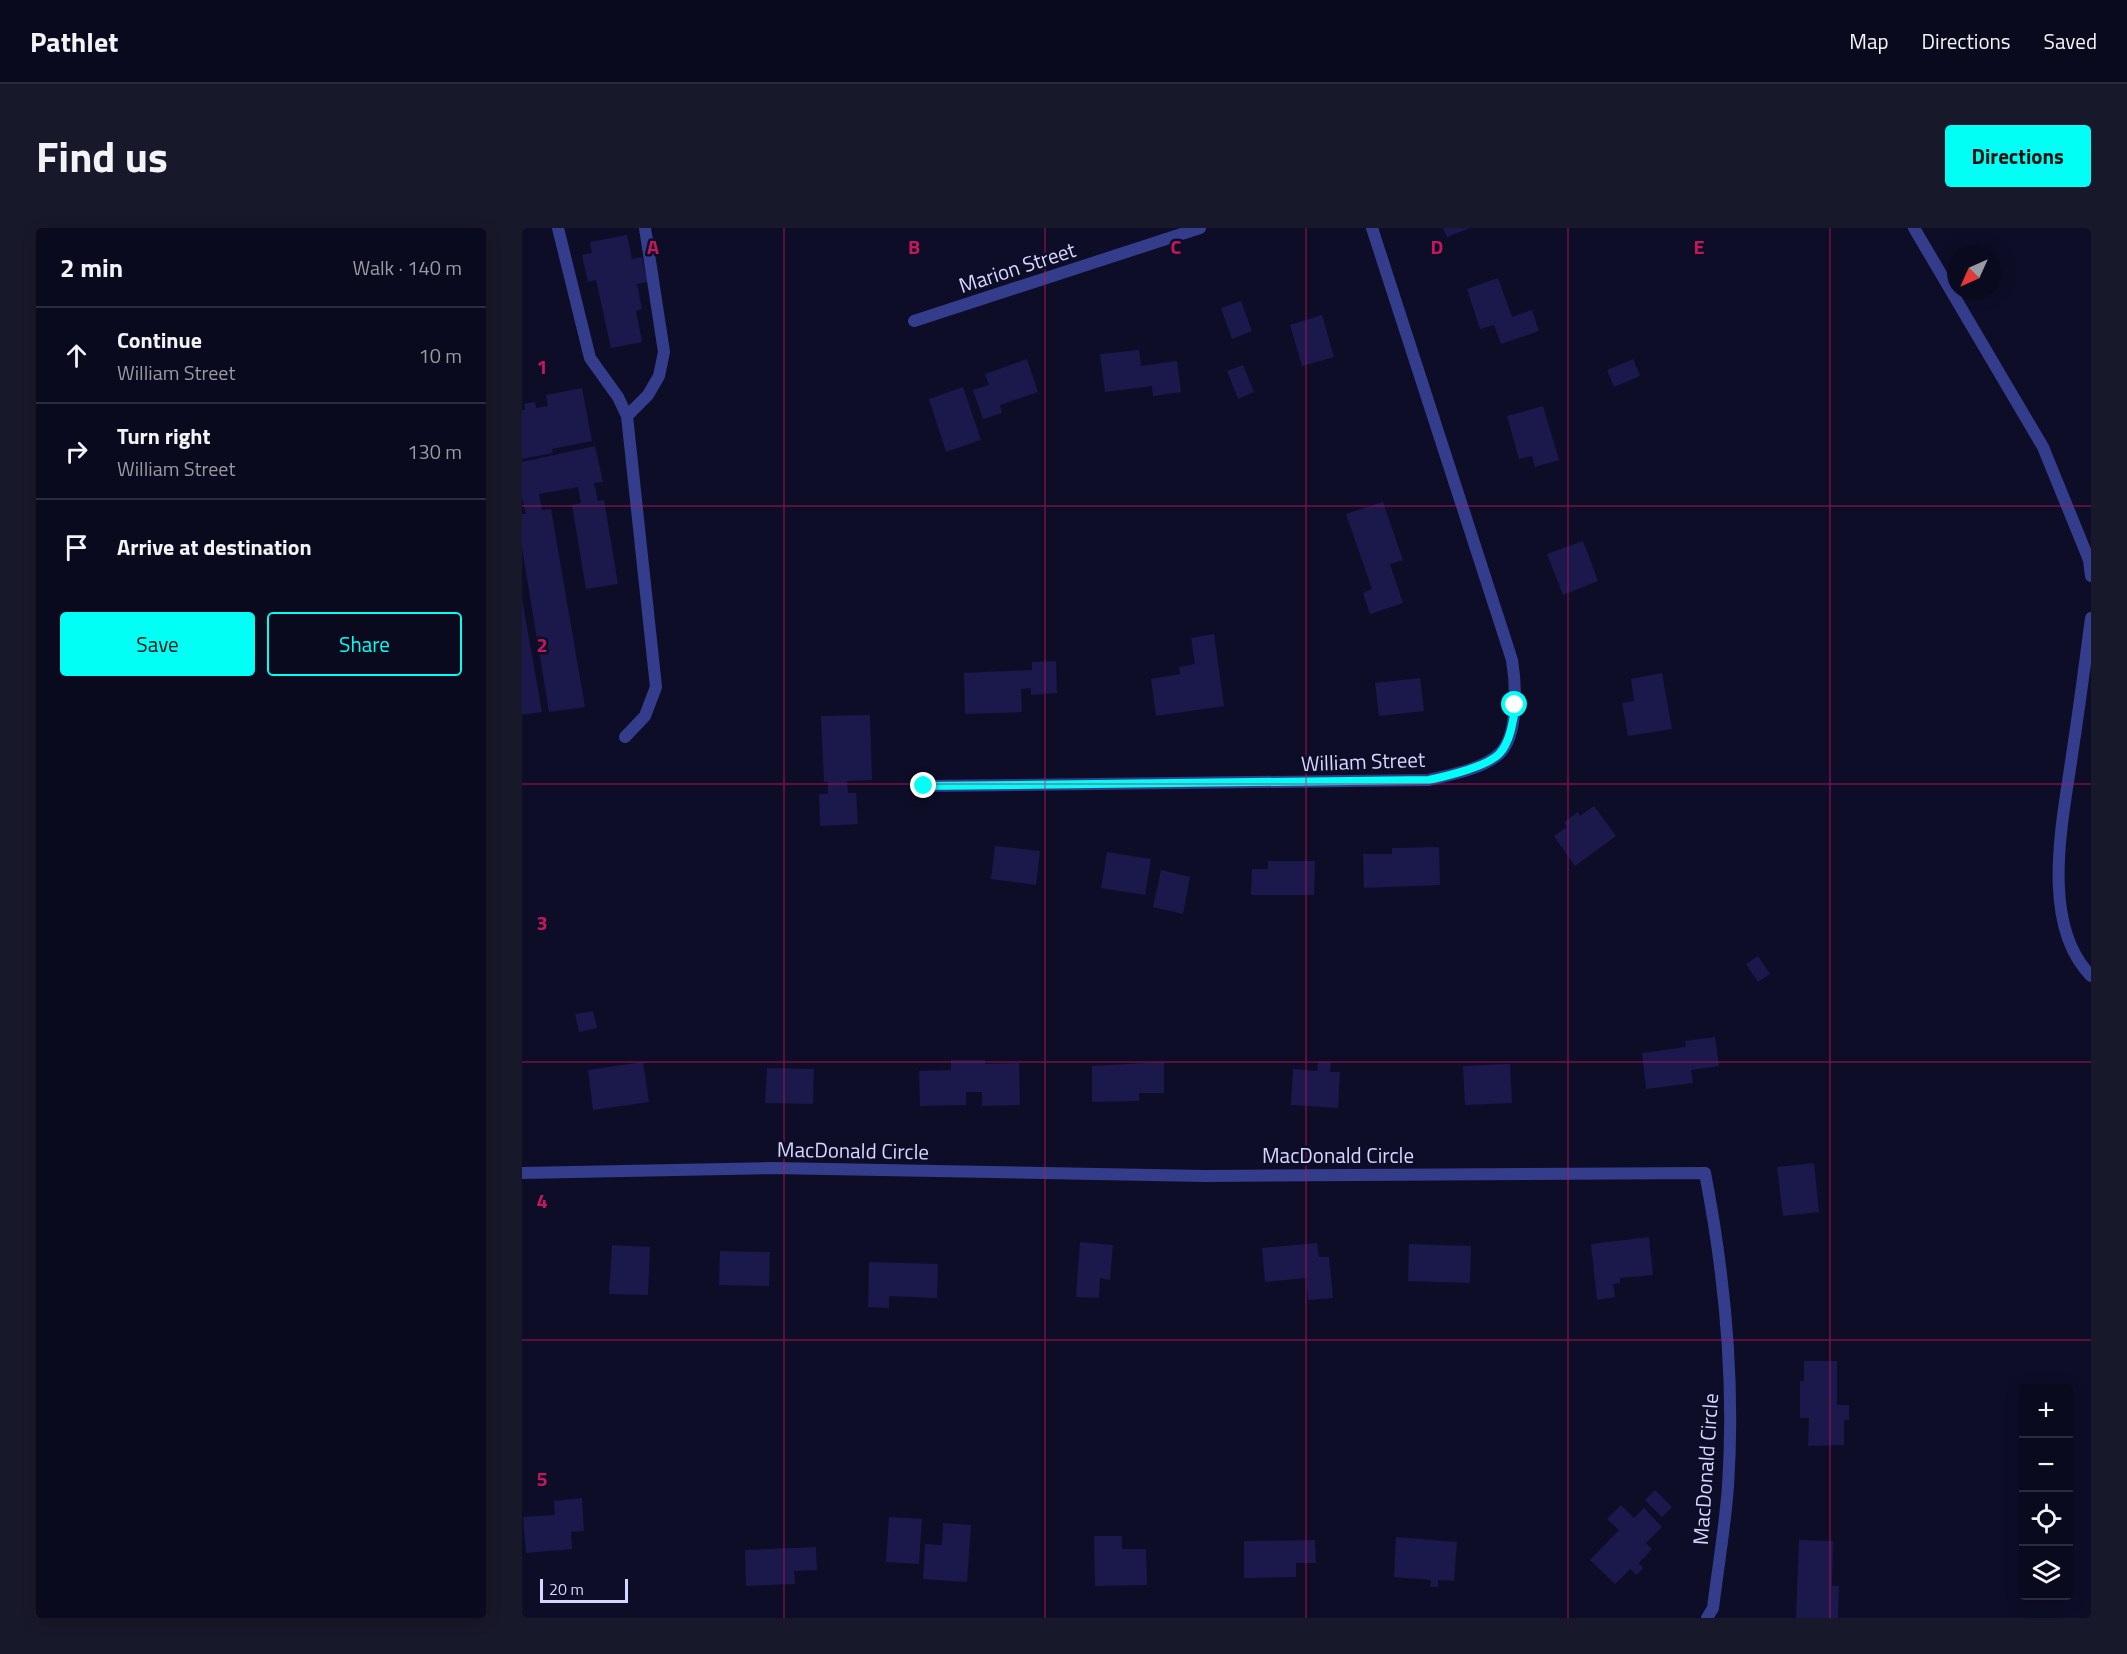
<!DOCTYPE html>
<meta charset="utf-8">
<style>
:root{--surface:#0a0a1e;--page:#18182b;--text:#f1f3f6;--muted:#999aa4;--line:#2a2b3c;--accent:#01fff5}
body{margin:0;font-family:"Titillium Web",sans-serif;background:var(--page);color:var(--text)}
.controls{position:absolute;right:18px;bottom:18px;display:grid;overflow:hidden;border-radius:6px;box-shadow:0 3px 15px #0003}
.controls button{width:54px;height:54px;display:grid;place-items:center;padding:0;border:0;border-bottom:2px solid var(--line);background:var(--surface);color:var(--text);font:30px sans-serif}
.compass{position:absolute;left:1425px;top:18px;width:54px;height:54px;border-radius:50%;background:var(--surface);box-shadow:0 3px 15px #0003;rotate:225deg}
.scale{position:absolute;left:18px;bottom:15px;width:88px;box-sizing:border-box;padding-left:6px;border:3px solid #d5d6ff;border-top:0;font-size:16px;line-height:21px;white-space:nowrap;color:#d5d6ff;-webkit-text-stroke:4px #0e0d28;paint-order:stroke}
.stop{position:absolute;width:18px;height:18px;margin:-14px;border:4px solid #01fff5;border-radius:50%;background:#fff}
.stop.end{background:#01fff5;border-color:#fff;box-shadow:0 2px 6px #0008}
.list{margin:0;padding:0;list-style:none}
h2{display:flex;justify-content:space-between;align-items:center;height:78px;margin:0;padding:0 24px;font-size:26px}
h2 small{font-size:20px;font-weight:400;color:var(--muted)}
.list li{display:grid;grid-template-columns:39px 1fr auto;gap:18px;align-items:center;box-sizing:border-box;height:96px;padding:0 24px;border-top:2px solid var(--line)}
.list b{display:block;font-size:22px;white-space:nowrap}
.list p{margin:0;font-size:20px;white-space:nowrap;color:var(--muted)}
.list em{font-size:20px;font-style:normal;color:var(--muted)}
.actions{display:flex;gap:12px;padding:18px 24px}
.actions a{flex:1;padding:14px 0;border:2px solid var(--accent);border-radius:6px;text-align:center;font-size:21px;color:var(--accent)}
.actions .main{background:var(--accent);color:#111}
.icon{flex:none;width:33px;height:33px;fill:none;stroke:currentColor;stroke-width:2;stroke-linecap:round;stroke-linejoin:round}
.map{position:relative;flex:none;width:1569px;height:1390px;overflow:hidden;border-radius:6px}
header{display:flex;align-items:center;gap:36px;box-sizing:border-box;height:84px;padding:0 30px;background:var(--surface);border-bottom:2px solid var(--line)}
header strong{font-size:28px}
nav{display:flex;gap:33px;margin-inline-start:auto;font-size:21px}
.intro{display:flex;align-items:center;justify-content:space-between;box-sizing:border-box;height:144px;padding:0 36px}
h1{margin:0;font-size:42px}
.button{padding:15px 27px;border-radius:6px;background:var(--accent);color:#111;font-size:21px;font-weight:700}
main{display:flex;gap:36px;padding:0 36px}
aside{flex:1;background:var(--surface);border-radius:6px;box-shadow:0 3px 15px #0003}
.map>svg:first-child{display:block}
.building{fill:#1b184b}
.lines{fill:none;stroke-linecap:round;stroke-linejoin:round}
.service{stroke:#343d8c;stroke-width:12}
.minor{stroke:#343d8c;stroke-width:12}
.route{stroke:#01fff5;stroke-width:8}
.grid{fill:none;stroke:#c2185b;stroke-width:1.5;stroke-opacity:0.55}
.labels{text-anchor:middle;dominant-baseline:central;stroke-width:5;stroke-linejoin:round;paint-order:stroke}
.street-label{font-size:21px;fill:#d5d6ff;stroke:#0e0d28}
.grid-label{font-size:20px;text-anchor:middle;font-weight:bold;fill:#c2185b;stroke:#0e0d28;stroke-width:5;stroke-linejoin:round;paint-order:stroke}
</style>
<header>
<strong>Pathlet</strong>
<nav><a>Map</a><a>Directions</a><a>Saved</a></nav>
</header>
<div class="intro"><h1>Find us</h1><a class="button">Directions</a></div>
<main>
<aside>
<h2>2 min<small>Walk · 140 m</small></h2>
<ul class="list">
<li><svg class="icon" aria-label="ahead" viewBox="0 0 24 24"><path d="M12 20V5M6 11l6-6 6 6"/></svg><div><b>Continue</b><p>William Street</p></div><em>10 m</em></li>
<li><svg class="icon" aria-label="right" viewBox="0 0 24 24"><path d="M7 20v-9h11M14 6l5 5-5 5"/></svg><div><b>Turn right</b><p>William Street</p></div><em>130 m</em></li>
<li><svg class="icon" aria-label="arrive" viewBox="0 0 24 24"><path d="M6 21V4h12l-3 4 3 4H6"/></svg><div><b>Arrive at destination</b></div></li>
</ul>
<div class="actions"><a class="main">Save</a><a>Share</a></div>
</aside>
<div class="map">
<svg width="1569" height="1390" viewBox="0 0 1569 1390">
<rect width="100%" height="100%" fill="#0e0d28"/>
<path class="building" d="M921 0H948L925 9Z
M105 7 110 31 120 29 126 54 115 56 120 81 114 83 120 114 89 120 74 52 66 54 60 27 70 25 68 14Z
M976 50 990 89 1010 82 1017 103 979 116 972 97 958 101 945 61Z
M719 73 730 103 710 111 699 80Z
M800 87 812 129 780 138 768 97Z
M617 122 619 138 655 133 659 164 631 168 630 158 583 164 578 126Z
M505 131 516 164 478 177 480 185 461 191 451 162 467 157 463 146Z
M1111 131 1118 148 1092 159 1085 142Z
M721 137 732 164 716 171 705 143Z
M441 159 459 212 424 224 407 171Z
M60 160 70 213 30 221 31 225 0 231V182H3L2 176 13 174 14 180 26 178 24 167Z
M1021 178 1037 232 1013 239 1010 228 997 231 985 188Z
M73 218 81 254 72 255 76 273 82 272 96 356 64 361 50 277 59 275 56 259 17 266 20 282 29 281 63 479 27 484 0 320V286H4L0 270V234Z
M861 274 881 332 868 336 881 375 848 386 841 365 850 361 824 286Z
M1061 313 1076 353 1041 367 1025 326Z
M0 371 20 484 0 487Z
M692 406 702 478 634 488 629 451 658 446 657 439 673 436 669 410Z
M534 433 535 465 509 467V460L499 461 500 484 443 486 442 445 510 442V434Z
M1140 445 1150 501 1106 508 1100 475 1112 473 1109 451Z
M898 450 902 483 857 488 853 455Z
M348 487 350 552 325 553 326 565H334L336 596 298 598 297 566H306V554H302L299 488Z
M1072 578 1094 608 1053 638 1032 608 1045 599 1042 594 1056 584 1058 588Z
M473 618 518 623 514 657 469 651Z
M917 619 918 657 842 660 841 626H870V620Z
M585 624 629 631 623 667 579 660Z
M746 633H793L792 667H729L730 641H746Z
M639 642 668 649 661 686 631 679Z
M1236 728 1248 746 1236 754 1224 736Z
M71 783 75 800 57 804 53 786Z
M1193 809 1197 838 1169 842 1171 855 1124 861 1120 825 1164 819 1163 813Z
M429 832H463V836L497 835 498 877 460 878V864H444V877L398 878 397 843 429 842Z
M121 834 127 874 71 882 66 842Z
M642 834V865H617V873L570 874V838Z
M796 834H809L808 844H818L816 880 769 877 771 841 795 843Z
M988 836 990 875 943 877 941 838Z
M245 840 292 841 291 876 243 875Z
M1292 935 1297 984 1261 988 1255 939Z
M1127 1009 1131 1047 1098 1050V1055L1091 1056 1093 1069 1075 1072 1069 1016Z
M558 1014 591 1017 588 1052 578 1050 577 1070 554 1069Z
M795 1015 797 1029H807L811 1070 786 1072 784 1050 743 1054 740 1020Z
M887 1016 949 1018 948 1055 886 1053Z
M90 1017 128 1019 126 1067 87 1066Z
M198 1023 248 1024 247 1058 197 1057Z
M347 1034 416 1036 415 1070 367 1068V1080L346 1079Z
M1282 1133H1315V1177H1327V1192H1322V1217L1286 1218 1287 1190H1278V1153H1282Z
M1133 1262 1150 1279 1140 1289 1123 1272Z
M60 1270 62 1303 49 1304 50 1321 4 1325 1 1289 33 1287 32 1273Z
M1099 1277 1112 1290 1122 1280 1140 1299 1124 1315 1130 1321 1117 1335 1121 1340 1115 1347 1108 1341 1093 1356 1068 1332 1097 1302 1085 1291Z
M367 1289 400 1291 397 1336 364 1334Z
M421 1295 449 1297 445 1354 401 1351 403 1316 420 1317Z
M572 1308H600V1321H624L625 1357 573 1358Z
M874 1309 935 1314 932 1353 916 1352V1359H908L909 1352 872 1349Z
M793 1312 794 1335H774V1349L722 1350V1313Z
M1277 1312 1311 1313 1310 1358H1317L1316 1390H1274Z
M294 1319 295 1342 272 1343 273 1356 224 1358 223 1322Z"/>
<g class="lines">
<path class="service" d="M36 0 68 130 96 169 105 188 134 459 123 488 103 509
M1392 0 1521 219 1567 332 1569 348
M105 188 126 167 137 148 142 124 123 0
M1569 390C1563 436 1557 481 1550 527 1541 592 1517 695 1569 748"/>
<path class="minor" d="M392 93 678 0
M402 558 907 552C927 547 961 541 977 526 997 508 994 456 990 432L850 0
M0 945 251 940 683 948 1183 945C1203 1048 1213 1153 1206 1258 1203 1299 1196 1340 1191 1380L1185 1390"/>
</g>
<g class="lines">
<path class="route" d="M402 558 907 552C925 548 964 539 977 526 988 515 992 491 993 477"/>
</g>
<path class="grid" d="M262 0V1390M523 0V1390M784 0V1390M1046 0V1390M1308 0V1390M0 278H1569M0 556H1569M0 834H1569M0 1112H1569"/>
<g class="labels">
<g class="street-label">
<text transform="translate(495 39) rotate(-18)">Marion Street</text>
<text transform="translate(841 533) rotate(-2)">William Street</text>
<text transform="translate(331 922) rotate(1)">MacDonald Circle</text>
<text x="816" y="927">MacDonald Circle</text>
<text transform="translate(1183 1241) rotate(-86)">MacDonald Circle</text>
</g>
</g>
<g class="grid-label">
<text x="131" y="26">A</text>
<text x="392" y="26">B</text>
<text x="654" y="26">C</text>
<text x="915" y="26">D</text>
<text x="1177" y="26">E</text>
<text x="20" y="146">1</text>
<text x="20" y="424">2</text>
<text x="20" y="702">3</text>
<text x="20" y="980">4</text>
<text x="20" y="1258">5</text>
</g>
</svg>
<div class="controls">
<button>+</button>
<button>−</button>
<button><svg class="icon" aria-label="locate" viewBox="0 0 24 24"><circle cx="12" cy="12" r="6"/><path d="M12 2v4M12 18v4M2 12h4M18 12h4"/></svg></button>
<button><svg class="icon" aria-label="layers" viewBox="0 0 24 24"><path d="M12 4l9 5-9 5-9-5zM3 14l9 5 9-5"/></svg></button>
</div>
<svg class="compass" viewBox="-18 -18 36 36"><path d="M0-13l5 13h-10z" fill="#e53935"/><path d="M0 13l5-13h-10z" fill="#999aa4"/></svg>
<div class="scale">20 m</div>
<div class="stop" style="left:993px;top:477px"></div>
<div class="stop end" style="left:402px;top:558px"></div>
</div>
</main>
